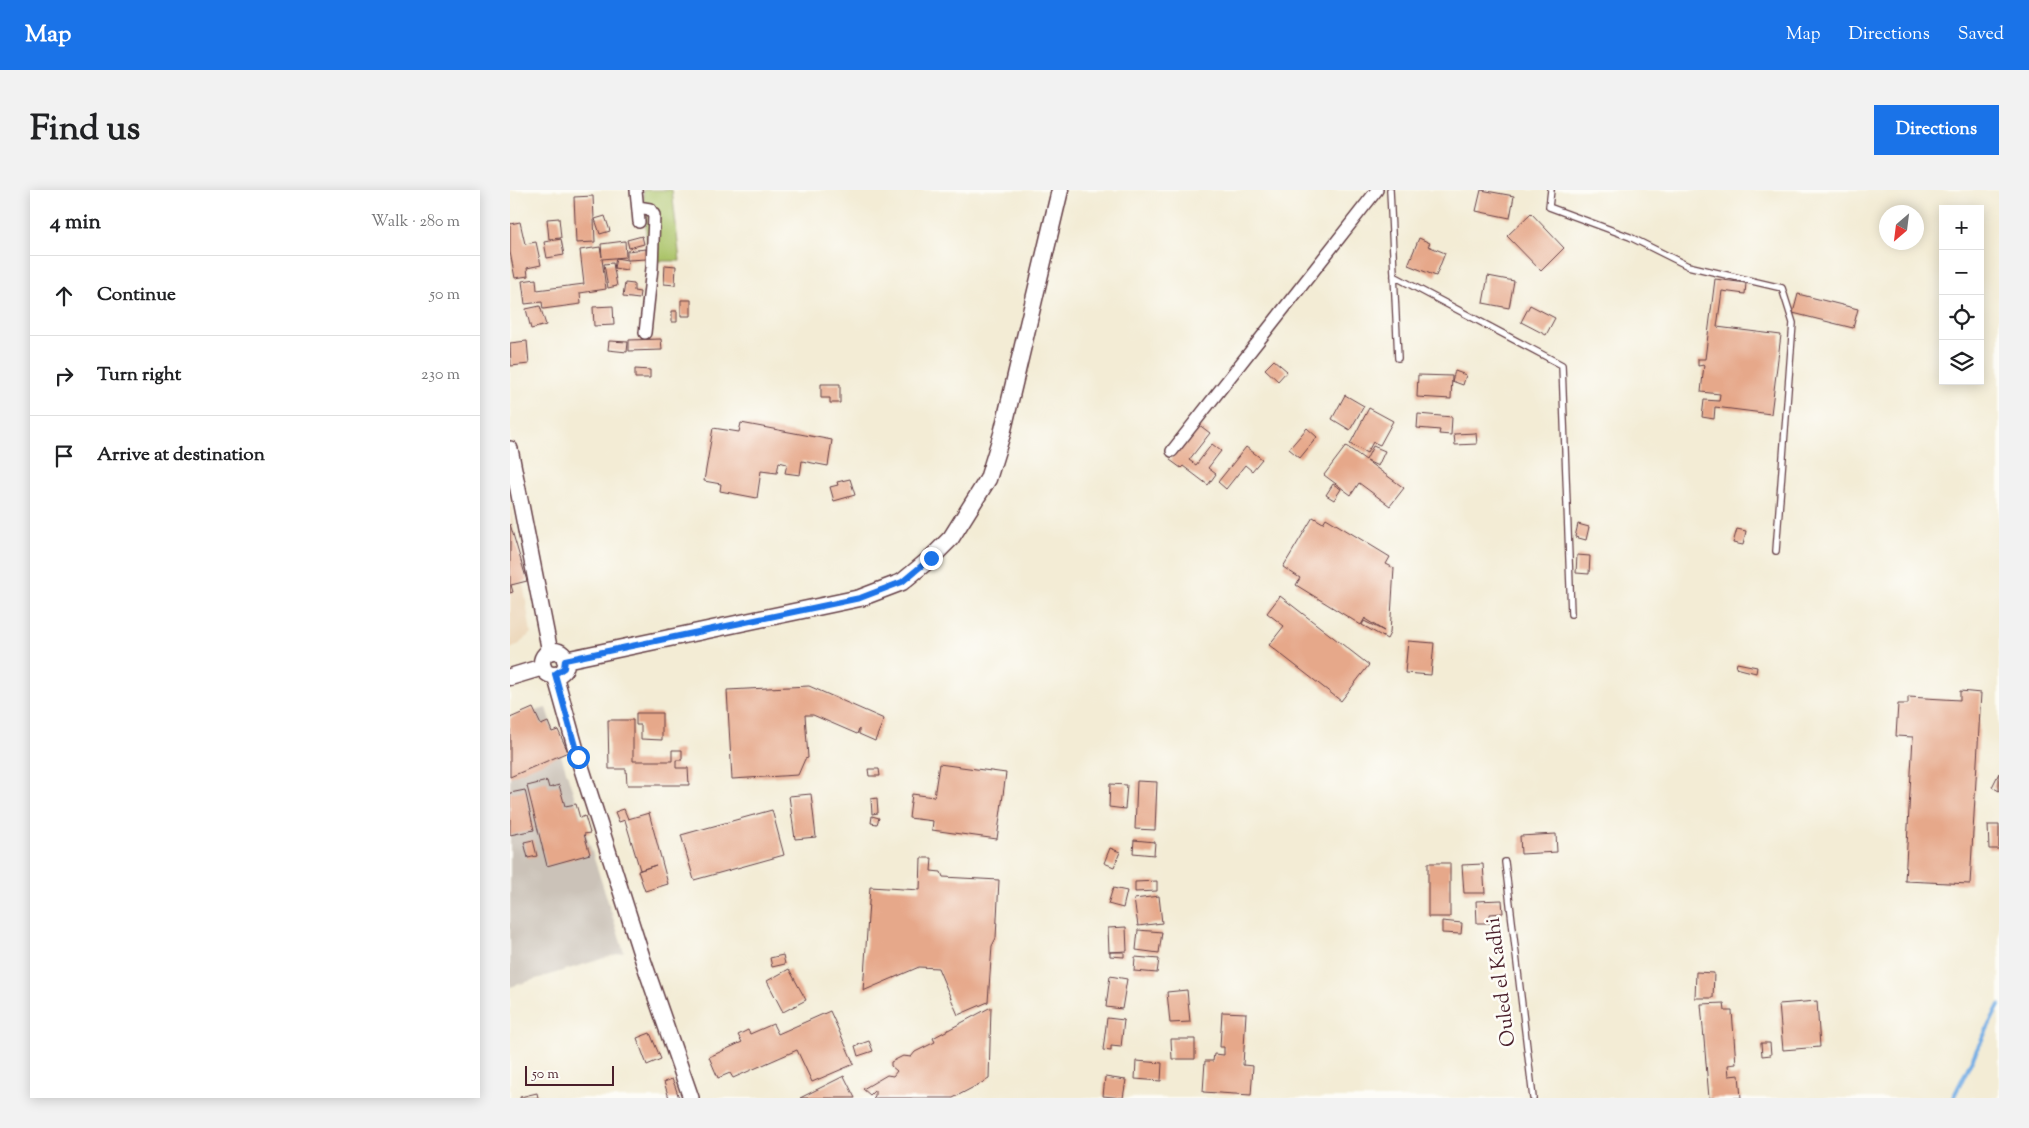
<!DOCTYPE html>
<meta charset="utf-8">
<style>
:root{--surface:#fff;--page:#f2f2f2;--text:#202124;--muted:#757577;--line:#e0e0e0;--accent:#1a73e8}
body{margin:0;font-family:"Sorts Mill Goudy",serif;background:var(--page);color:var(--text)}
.controls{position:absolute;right:15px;top:15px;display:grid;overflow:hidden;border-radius:0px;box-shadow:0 2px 12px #0003}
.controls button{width:45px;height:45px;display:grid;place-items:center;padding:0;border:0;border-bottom:1px solid var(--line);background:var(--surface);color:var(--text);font:25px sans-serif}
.compass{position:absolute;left:1369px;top:15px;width:45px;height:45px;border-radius:50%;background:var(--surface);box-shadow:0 2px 12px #0003;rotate:208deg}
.scale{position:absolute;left:15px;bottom:12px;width:89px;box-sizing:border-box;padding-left:5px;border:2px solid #4a1f2b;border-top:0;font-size:14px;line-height:18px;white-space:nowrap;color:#4a1f2b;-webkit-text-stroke:4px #fdfcf7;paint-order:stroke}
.stop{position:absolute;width:15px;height:15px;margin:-11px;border:4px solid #1a73e8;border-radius:50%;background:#fff}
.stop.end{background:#1a73e8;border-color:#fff;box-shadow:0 1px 5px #0008}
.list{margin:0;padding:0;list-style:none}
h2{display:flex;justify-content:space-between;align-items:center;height:65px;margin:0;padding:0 20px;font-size:21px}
h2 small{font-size:16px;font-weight:400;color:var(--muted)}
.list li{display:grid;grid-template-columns:32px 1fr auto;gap:15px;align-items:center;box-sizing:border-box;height:80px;padding:0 20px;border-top:1px solid var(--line)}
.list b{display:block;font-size:19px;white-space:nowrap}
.list em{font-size:16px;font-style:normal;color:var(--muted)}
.icon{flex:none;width:28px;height:28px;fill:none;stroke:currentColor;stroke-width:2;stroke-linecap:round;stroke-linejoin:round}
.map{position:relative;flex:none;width:1489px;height:908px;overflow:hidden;border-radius:0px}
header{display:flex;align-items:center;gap:30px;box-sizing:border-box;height:70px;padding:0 25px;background:var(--accent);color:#fff}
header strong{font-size:24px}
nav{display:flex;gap:28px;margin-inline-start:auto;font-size:18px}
.intro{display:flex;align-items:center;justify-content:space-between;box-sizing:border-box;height:120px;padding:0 30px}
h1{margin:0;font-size:35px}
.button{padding:12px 22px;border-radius:0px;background:var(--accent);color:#fff;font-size:18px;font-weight:700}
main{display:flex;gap:30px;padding:0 30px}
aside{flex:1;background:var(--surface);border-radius:0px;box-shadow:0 2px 12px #0003}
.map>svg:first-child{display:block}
.built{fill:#ecd7ba}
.industrial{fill:#cbc2b8}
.green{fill:#acc46a;stroke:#7b724a}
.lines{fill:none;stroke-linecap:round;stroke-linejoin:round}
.stream{stroke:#75aee5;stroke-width:4}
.building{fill:#e6a88a}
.lane-casing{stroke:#633e44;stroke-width:8}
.street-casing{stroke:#633e44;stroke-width:14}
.secondary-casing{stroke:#633e44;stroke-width:18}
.primary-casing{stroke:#633e44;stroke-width:19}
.lane{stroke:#fff;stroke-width:5.5}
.street{stroke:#fff;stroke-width:11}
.secondary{stroke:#fff;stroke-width:15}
.primary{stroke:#fff;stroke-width:16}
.route{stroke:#1a73e8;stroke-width:6}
.labels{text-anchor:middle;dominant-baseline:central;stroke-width:5;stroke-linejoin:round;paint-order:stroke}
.street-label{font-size:20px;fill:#4a1f2b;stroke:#fdfcf7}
</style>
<header>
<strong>Map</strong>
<nav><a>Map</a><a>Directions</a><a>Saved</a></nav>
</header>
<div class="intro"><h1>Find us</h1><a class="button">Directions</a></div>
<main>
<aside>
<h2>4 min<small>Walk · 280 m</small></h2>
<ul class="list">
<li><svg class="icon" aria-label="ahead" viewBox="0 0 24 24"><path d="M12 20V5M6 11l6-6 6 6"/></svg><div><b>Continue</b></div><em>50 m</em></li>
<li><svg class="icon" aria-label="right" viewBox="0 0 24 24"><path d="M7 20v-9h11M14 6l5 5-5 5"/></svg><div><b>Turn right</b></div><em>230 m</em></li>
<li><svg class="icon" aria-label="arrive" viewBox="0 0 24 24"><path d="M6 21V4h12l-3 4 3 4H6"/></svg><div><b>Arrive at destination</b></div></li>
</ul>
</aside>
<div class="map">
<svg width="1489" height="908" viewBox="0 0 1489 908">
<rect width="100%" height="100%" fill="#fdfcf7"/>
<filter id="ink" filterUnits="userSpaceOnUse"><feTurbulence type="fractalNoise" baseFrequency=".02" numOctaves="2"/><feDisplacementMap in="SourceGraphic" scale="10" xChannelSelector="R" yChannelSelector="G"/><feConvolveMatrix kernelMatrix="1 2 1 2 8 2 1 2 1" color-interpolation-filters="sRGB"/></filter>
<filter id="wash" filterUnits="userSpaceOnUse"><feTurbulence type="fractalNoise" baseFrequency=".0096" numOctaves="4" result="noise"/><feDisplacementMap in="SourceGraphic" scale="20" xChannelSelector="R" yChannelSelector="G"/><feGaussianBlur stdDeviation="1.12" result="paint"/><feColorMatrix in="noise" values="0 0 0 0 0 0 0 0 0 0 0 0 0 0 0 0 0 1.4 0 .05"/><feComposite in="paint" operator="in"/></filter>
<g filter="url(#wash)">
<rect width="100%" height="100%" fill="#f3ecd5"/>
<path class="built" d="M0 310 21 443 7 456 0 459Z"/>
<path class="industrial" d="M36 518 114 762 0 797V529Z"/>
<path class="green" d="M133 0H162L170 71H144L137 55Z"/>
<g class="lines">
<path class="stream" d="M1443 908 1489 815"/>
</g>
<g id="blocks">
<path class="building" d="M971 0 1004 6 1000 28 966 21Z
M83 6 85 52 66 53 64 7Z
M1021 23 1054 58 1031 81 997 46Z
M95 26 100 41 90 44 85 29Z
M49 28 51 48 39 49 37 29Z
M10 32 15 54 26 52 31 75 17 78 18 86 5 88 0 62V34Z
M132 46 134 54 119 58 117 50Z
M909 48 920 53 918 56 935 63 926 86 898 75Z
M51 49 54 65 37 68 34 52Z
M115 51 116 67 92 69 96 99 70 103 71 114 33 119 32 112 15 114 12 91 26 89 27 100 74 94 70 60 90 57 92 67 91 54Z
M136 59 137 69 118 70 117 80 104 78 106 68 117 70V61Z
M103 73 107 96 98 98 94 74Z
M155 75 166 76 165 95 154 94Z
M978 86 1004 91 999 118 973 113Z
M1205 89 1236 93 1235 104 1212 101 1207 137 1271 145 1261 224 1205 217 1204 229 1192 227 1194 210 1209 211 1210 204 1191 202 1194 175 1188 176V169H1195Z
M115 93 124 94V101L130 102 129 109 113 107Z
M1288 104 1348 119 1343 138 1283 123Z
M171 110H181V126H171Z
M1020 115 1045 128 1036 145 1011 132Z
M30 116 36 135 21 139 16 119Z
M103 116 104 135 84 136 83 117Z
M162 121H167V132H162Z
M151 149 152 160 119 161V150Z
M17 151 19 174 1 176 0 153Z
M99 151 118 152 117 162 98 160Z
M764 170 777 181 768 191 755 179Z
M125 179 140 180V188H125Z
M945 181 956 185 953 195 942 191Z
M908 185 942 186 941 209 907 207Z
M311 194H330V213H320V208H311Z
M835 205 854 216 840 240 822 229Z
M859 218 883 231 870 255 863 252 857 263 840 254Z
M908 224 942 227 941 245 929 244 930 240 907 238Z
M231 233 322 250 318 276 292 271 290 285 275 283 277 274 269 272 267 283 251 281 247 308 210 301 211 294 194 291 203 238 229 242Z
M688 234 700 243 679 270 686 275 702 254 711 261 698 278 706 284 698 295 673 276 671 278 660 270Z
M797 238 807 247 790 268 779 259Z
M966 243 967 254 945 255 944 244Z
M836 256 856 270 863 256 875 261 868 276 857 271 894 298 880 316 849 293 841 305 814 285Z
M736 257 752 269 742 281 735 275 716 299 708 292Z
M340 289 345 305 324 311 320 297 328 295 327 292Z
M823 294 831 299 824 310 816 305Z
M803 327 813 333 816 328 880 367 876 374 884 378 880 443 877 449 852 435 854 431 874 441 855 429V428L851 435 786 395 790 388 773 377Z
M0 334 17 391 1 395 3 402 0 403Z
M1068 334 1079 337 1076 350 1065 347Z
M1227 339 1236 341 1233 355 1223 353Z
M1067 365 1080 366 1079 384 1066 383Z
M770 406 859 475 831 511 759 455 774 436 757 423Z
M898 451 924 453 921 485 895 483Z
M1227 473 1247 477 1246 483 1226 478Z
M299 496 374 529 365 551 349 544V539L347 544 303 525H295L298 568 295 569 288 585 222 589 217 500Z
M1450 501 1471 503 1460 694 1395 691 1403 547 1386 546 1388 514H1398V507L1450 510Z
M23 518 31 535 38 532 42 542 48 540 58 562 0 587V528Z
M126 523H152V550L131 549V535H126Z
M98 530H123V571H162V560H172V570H166V578H178L179 595H117L116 579H99Z
M429 574 496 583 487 649 422 640 423 631 399 628 402 604 424 607Z
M358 579H369L370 586H359Z
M1489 583V601L1482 597Z
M37 591 39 598 49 595 55 616 66 614 70 628 75 626 80 643 74 644 80 664 37 676 17 596Z
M627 591 647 592 645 640 625 639Z
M600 594 617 595 615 619 599 617Z
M15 600 24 640 0 645V603Z
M301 604 306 647 285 649 279 606Z
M367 608 368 623 362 624 361 609Z
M114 619 118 629 139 623 158 694 135 701 128 681 146 675 130 680 115 630 109 632 105 622Z
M262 620 274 665 184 690 171 645Z
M362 626 369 628 367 634 361 633Z
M1478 635H1489V659H1479Z
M1046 644 1047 662 1011 664 1010 646Z
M23 650 27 666 18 668 14 652Z
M624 650 645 652 644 665 623 663Z
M600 658 610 662 604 677 594 673Z
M411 668H422L421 681 431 682 433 687 489 690 486 748 482 756 478 812 448 825 428 778 409 777 353 801 360 697 410 700Z
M918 673H940V727H918Z
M973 674 975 703H954L952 675Z
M647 691V701L625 702V692Z
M603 698 617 701 613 718 598 714Z
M649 706 652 733 628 736 624 709Z
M992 710 993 723 980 724 981 733H967L966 711Z
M932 731 952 733 951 744 932 743Z
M616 737 617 761 599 762 598 738Z
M628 740 652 742 649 763 626 760Z
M600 762H614V767L600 766Z
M273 765 275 774 262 777 260 768Z
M625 767 649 769 647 783 624 781Z
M279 779 296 810 273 822 257 791Z
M1186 782 1204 783 1203 808H1185Z
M600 786 617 789 612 819 596 817Z
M677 800 680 832 660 833 657 802Z
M1307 811 1310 857 1273 860 1269 814Z
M1214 813 1215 821H1222L1226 874 1218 875 1219 886 1229 885 1231 908H1199L1191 814Z
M481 817 479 889 443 908H363L365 906V900L360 905 353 899 377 885 383 886 387 881 381 876V872L393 866 401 867 405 862 425 852 423 848Z
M320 821 344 874 302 892 287 860 223 888 220 883 208 888 199 867 232 852 228 845 238 840 240 844 263 834 268 844Z
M712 822 736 823 733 875 743 876 741 905 693 902 695 871H703L704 864 714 865V857H710Z
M597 828 614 830 611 857 601 856V861L593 860Z
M140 843 151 869 137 875 127 848Z
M661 849H685V869H662Z
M359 851 363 861 348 866 345 856Z
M1251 853H1260L1261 865 1252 866Z
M626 871 652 873 651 891 625 889Z
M334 886 345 908H290Z
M595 887 616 890 613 908 593 906Z
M162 889 165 896 169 908H159L154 892Z
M27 903 28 908H10V907Z"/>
</g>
</g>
<g filter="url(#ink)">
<use href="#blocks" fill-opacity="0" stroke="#633e44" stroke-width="1"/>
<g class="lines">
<g class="lane-casing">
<path id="lane" d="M880 0 888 168
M1041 0 1039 17 1120 47 1178 76 1272 98 1283 133 1266 361
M884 86 1052 175 1061 424
M995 672 1023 908"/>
</g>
<g class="street-casing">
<path id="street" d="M126 0 129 32
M128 17 140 19 144 25 142 78 135 143
M662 261 867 0"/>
</g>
<g class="secondary-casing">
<path id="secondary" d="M0 259 40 462
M45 485 68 567 133 770 181 908"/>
</g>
<g class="primary-casing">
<path id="primary" d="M32 473a12 12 0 1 1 24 0a12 12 0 1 1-24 0Z
M55 470 350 408 392 392 421 368 441 348 478 289 492 244 550 0
M0 487 33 477"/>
</g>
<use href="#lane" class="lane"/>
<use href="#street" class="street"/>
<use href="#secondary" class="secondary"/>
<use href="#primary" class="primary"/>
</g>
</g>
<g class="lines" filter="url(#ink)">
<path class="route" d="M68 567 45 484 54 478 55 470 350 408 392 392 421 368"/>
</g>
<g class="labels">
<g class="street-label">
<text transform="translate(992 792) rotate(-97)">Ouled el Kadhi</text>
</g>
</g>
</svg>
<div class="controls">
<button>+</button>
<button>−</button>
<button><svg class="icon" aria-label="locate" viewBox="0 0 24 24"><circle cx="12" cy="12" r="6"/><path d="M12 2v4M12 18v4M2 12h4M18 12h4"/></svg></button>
<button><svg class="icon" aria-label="layers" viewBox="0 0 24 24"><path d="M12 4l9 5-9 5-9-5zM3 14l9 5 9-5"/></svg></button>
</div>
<svg class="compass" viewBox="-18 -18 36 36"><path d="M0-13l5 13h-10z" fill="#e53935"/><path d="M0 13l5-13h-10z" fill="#757577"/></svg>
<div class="scale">50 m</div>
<div class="stop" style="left:68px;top:567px"></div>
<div class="stop end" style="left:421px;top:368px"></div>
</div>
</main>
